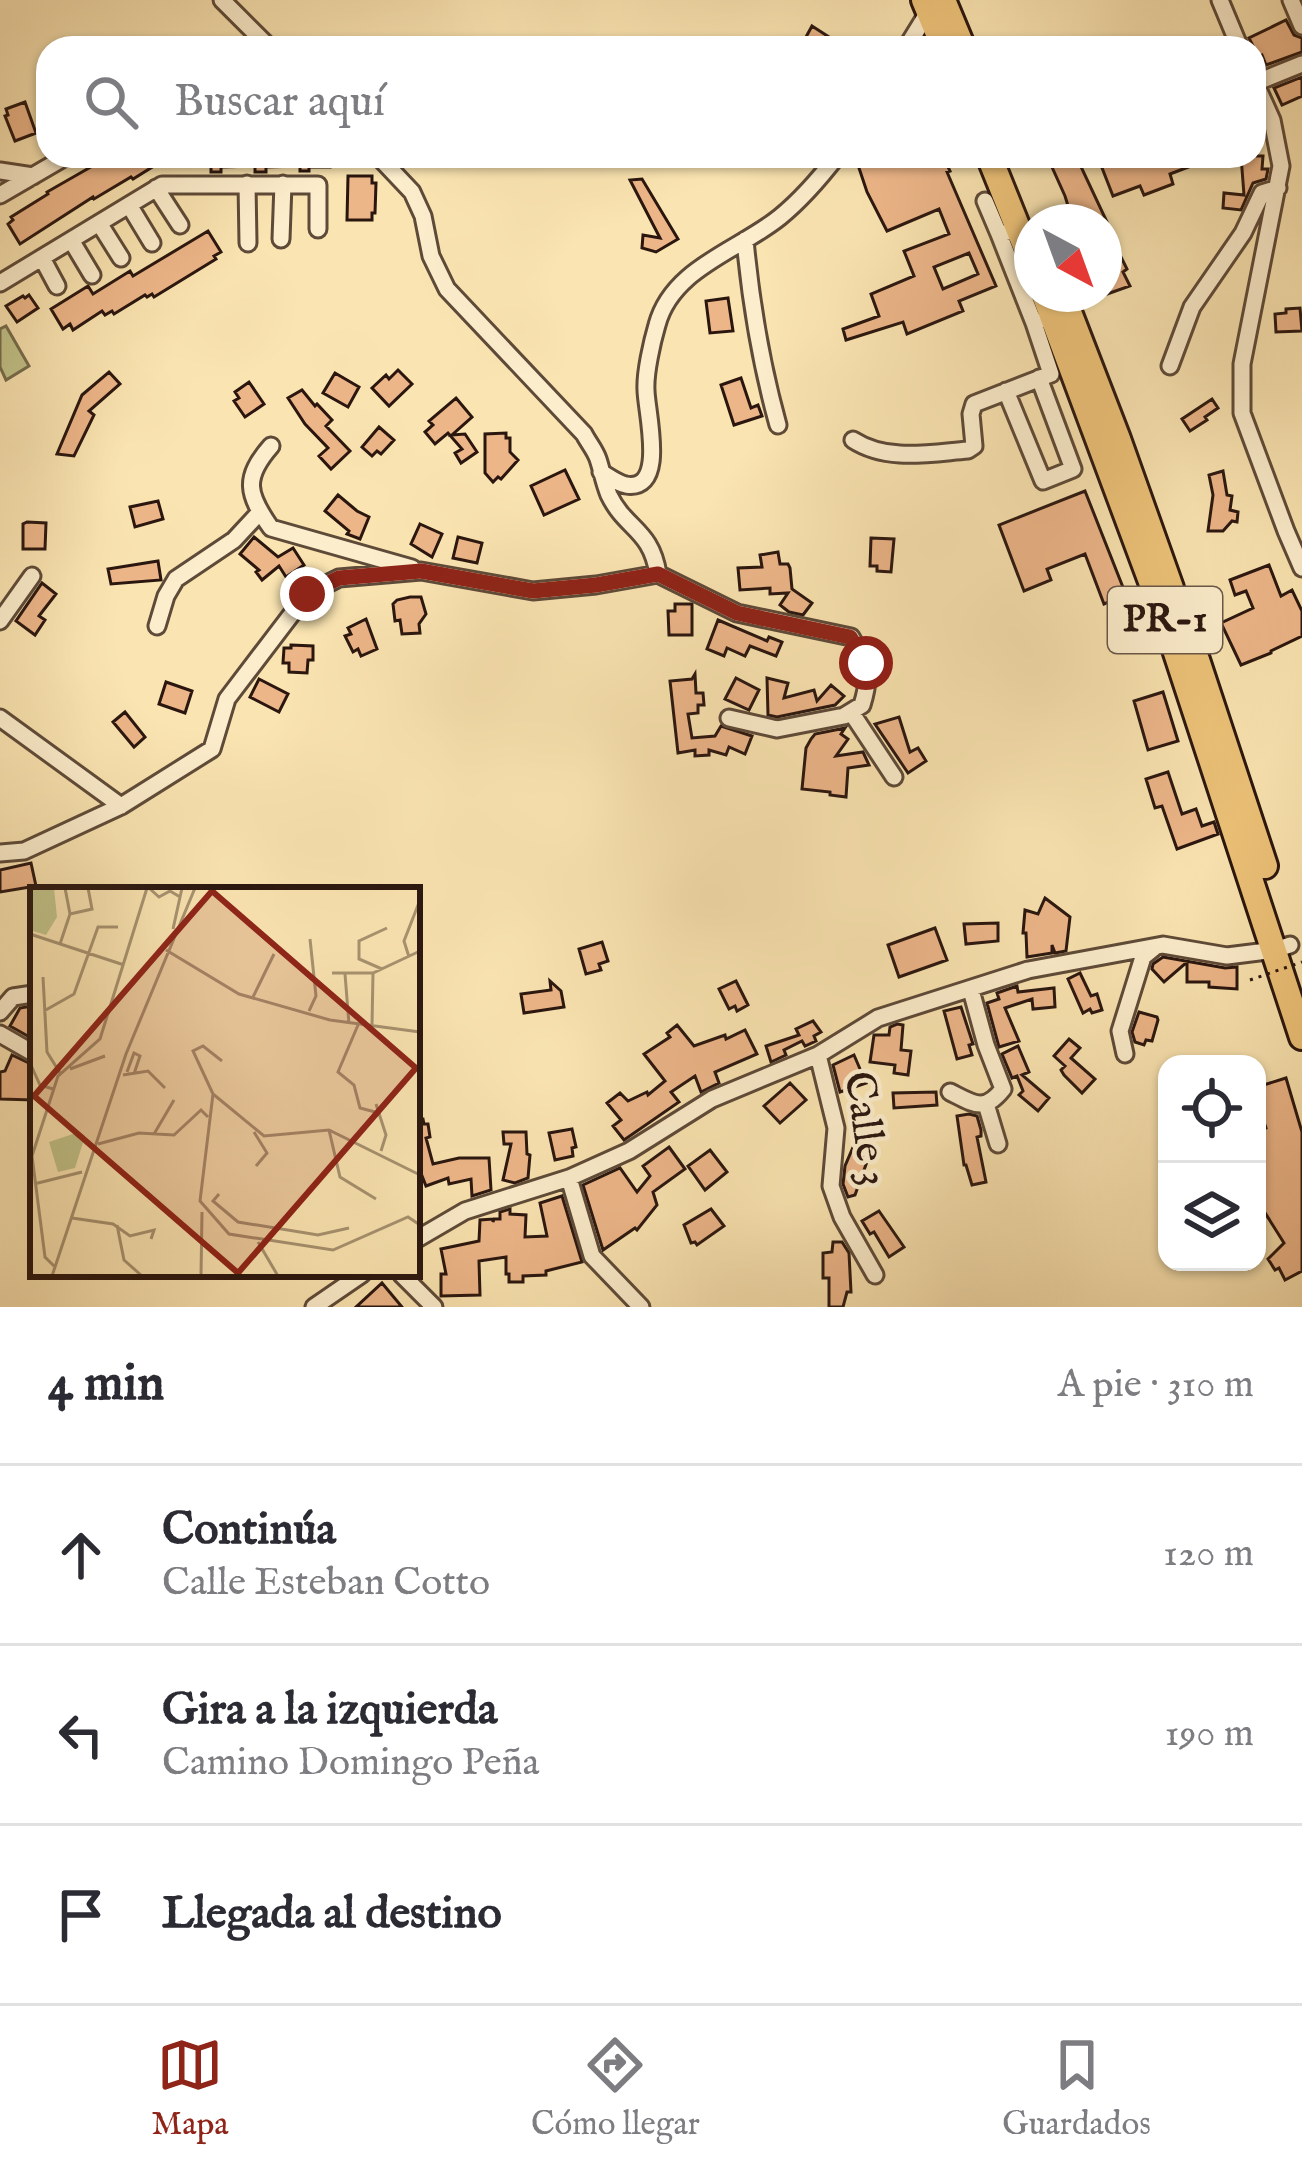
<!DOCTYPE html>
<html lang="es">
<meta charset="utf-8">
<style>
:root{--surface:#fff;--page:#f7f7f7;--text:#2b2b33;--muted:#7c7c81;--line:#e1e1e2;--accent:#8f2418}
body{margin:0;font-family:"IM FELL English",serif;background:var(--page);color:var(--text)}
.controls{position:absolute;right:36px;bottom:36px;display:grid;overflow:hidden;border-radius:24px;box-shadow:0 3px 9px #0004}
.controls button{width:108px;height:108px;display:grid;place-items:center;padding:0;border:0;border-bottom:3px solid var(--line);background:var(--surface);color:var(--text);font:60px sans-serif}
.compass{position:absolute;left:1014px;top:204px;width:108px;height:108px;border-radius:50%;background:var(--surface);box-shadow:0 3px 9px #0004;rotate:139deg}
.stop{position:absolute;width:36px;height:36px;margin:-27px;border:9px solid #8f2418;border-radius:50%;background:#fff}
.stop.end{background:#8f2418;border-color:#fff;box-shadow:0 3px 12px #0008}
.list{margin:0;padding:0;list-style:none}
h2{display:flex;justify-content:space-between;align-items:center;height:156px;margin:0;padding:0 48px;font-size:51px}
h2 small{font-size:39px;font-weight:400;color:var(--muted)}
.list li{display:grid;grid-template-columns:78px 1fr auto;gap:36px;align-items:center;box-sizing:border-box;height:180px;padding:0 48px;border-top:3px solid var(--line)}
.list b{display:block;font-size:45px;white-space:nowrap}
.list p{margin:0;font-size:39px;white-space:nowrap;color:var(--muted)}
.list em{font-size:39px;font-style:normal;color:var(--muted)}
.icon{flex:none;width:66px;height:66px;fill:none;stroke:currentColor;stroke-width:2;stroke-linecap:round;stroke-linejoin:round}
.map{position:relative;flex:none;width:1302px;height:1307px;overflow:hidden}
.search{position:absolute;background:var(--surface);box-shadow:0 3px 9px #0004;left:36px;right:36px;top:36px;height:132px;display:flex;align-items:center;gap:30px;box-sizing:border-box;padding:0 42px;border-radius:36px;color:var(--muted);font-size:45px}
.sheet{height:696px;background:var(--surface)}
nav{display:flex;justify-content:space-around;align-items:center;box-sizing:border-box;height:168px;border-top:3px solid var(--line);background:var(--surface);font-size:33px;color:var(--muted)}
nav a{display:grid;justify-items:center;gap:6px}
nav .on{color:var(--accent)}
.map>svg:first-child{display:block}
.green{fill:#c2c389;stroke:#766c4c;stroke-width:3}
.building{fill:#edb689;stroke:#2a160f;stroke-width:3;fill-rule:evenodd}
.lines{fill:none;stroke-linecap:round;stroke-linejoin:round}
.minor-casing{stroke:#5e4a38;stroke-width:21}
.highway-casing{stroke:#2a160f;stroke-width:30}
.minor{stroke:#fcedcc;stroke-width:15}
.highway{stroke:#edc278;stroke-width:24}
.path-bridge{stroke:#2a160f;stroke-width:3;stroke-dasharray:3 6;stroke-linecap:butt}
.route{stroke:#8f2418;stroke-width:15}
.labels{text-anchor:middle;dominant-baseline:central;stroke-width:9;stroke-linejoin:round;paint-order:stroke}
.shield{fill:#fcedcc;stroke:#695648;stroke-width:3}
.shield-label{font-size:39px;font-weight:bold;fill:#2a160f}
.street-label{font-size:42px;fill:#2a160f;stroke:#fcedcc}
.inset-road{fill:none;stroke:#a79270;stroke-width:3}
.view{fill:#8f2418;fill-opacity:0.15;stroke:#8f2418;stroke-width:6}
.inset-edge{fill:none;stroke:#2a160f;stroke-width:6}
</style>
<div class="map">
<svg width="1302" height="1307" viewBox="0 0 1302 1307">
<rect width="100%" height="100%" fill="#fae4b1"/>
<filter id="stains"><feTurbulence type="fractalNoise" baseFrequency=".00167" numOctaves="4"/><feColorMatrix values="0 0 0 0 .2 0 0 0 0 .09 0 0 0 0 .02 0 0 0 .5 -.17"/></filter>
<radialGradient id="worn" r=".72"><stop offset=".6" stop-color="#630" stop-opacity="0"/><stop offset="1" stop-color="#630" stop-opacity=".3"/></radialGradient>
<path class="green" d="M6 326 29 366 6 380 0 367V329Z"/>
<path class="building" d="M1286 20 1294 35 1302 38V52L1266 65 1262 55 1254 59V48L1249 38Z
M812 26 846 48H800Z
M1302 77V96L1282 105 1274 88Z
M25 102 36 133 15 141 5 116 8 115 6 109Z
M110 156H170L133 179 131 177 94 199 93 197 20 244 8 224 13 220 11 217 48 194 47 192Z
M211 156H329L330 167H309V171H300V166L266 167V172H255V166L221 167V172H211Z
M855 156H943L950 171 947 172 996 286 959 301 963 311 907 334 903 322 846 340 843 329 879 316 871 294 914 276 904 251 949 234 939 209 887 231 867 192ZM969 253 978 274 943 289 934 267Z
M1047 156H1076L1107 222H1073L1065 196Z
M1103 156H1215V157L1170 174 1173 184 1144 195 1140 186 1113 196 1099 160Z
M1241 156H1263L1262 169H1268L1266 179 1253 183 1241 210 1223 208 1224 193 1244 195Z
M348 176H372V183H376L375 213H372V220H347Z
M642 179 678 239 656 252 642 248 643 235 660 238 630 180Z
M1104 223 1127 269 1123 272 1130 286 1107 294 1104 287Z
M208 231 221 252 214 256 216 259 154 297 152 294 147 297 145 295 114 314 112 311 105 315 102 311 73 330 70 324 63 329 51 309 88 286 93 294 130 271 133 276Z
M29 295 38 308 17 322 6 306 23 296 25 298Z
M728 298 733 331 710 333 706 301Z
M1300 308 1302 331 1276 332 1275 314 1286 313V309Z
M398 370 412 384 389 406 372 388 386 375 389 379Z
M109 372 120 384 89 411 94 415 74 456 57 454 82 395Z
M335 373 359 387 348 407 323 393Z
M741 378 751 408 758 405 762 416 734 425 721 385Z
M249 382 264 404 245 417 234 401 239 398 235 392Z
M302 390 315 406 317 404 332 420 326 426 350 451 331 469 319 456 328 448 305 424 288 398Z
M456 398 472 417 452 435 465 434 477 452 461 463 455 453 462 449 448 433 435 444 425 432 433 425 429 421Z
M1212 399 1218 408 1205 417 1207 420 1190 431 1182 419Z
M379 427 394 440 381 454 377 451 372 456 362 447Z
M506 433V438H510V452L518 460 501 479 498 477 493 482 485 473V434Z
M565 470 579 499 544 515 531 486Z
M1223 471 1227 495 1232 496 1230 510 1238 512 1237 522 1232 521 1223 531H1208L1213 495 1209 475Z
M1085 491 1126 595 1104 604 1085 554 1047 569 1051 580 1024 591 999 525Z
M338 495 357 511 369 517 360 539 347 534 349 531 325 511Z
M158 501 163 519 135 527 130 507Z
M27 522 46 523 45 549H23V524Z
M420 524 442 534 432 557 411 544Z
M254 537 278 557 293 548 304 565 286 577 279 566 262 580 256 572 259 570 240 554Z
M458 537 482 543 477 563 453 558Z
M871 538 894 539 891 572 877 571V566H870Z
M778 552 780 564H788L790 568 792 589 812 603 803 615 789 612 780 605 788 593 770 594V588L740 590 738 568 762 567 760 555Z
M158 561 161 580 111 584 108 569Z
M1269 565 1281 596 1292 590 1302 611V636L1271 651V653L1241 665 1221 623 1253 608 1246 591 1235 595 1230 580Z
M42 583 56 594 39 616 45 620 35 635 16 621Z
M410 597H421L426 614 419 624 420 633 402 634 400 620 395 621 393 604 397 600Z
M675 604H692V635H669L668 611H675Z
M366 619 377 649 361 656 358 649 353 652 345 636 351 634 348 628Z
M718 620 767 641 769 637 782 642 776 656 750 646 745 656 727 648 724 656 707 649Z
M291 645 313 646V660H308L307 673 289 672V663H283L284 648H291Z
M695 674 696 693H703L704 705H698V713L688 714 692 738 715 736 721 726 752 736 745 754 729 747 726 755 709 750V755L695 756V750L678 753 670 681 692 679Z
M736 678 759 690 749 710 725 699Z
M767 678 788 683 784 698 814 690 817 701 831 685 844 696 835 705 777 717 768 715Z
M259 679 288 694 279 712 250 697Z
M166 682 192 691 185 713 159 704Z
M1163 692 1178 741 1148 750 1134 701Z
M125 712 145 737 134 747 113 722Z
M899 717 910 752 918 748 926 761 908 773 875 724Z
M845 728 841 734 848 739 836 756 863 752 869 765 848 768 846 797 830 795V792L802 789 806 748 811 739 815 734Z
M1168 772 1182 814 1196 809 1202 826 1214 822 1218 834 1177 849 1162 806 1155 808 1146 779Z
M31 863 36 886 0 892V870Z
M1045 898 1070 917 1066 951 1055 953 1052 945V953L1027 957 1026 933H1023L1025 910 1038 914Z
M998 923V941L966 944 964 924Z
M935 928 947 960 899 977 888 945Z
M602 942 608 961 599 964 601 970 586 974 579 949Z
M1163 957 1225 968 1237 967V989L1209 987V982H1187V962L1164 982 1152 969 1153 964Z
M1080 973 1091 996 1097 994 1102 1010 1092 1013 1090 1009 1083 1013 1068 979Z
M550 981 561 991 564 1007 524 1013 521 994 551 990Z
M736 981 748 1005 737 1011 735 1006 729 1009 719 989Z
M1017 986 1018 992 1054 988 1055 1007 1033 1009 1032 999 1005 1008 1019 1041 999 1047 987 1003 999 999 997 993Z
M32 1006 33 1007V1039L10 1026 20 1008Z
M961 1007 973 1044 969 1045 972 1055 957 1059 944 1011Z
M1139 1012 1157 1017 1158 1020 1152 1041 1146 1040 1144 1045 1135 1042 1132 1032Z
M813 1021 821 1032 814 1036 816 1041 805 1046 802 1041 784 1050 786 1055 771 1062 766 1046 799 1035 796 1029Z
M897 1024 903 1025 901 1050 911 1051 908 1075 894 1073 895 1065 870 1062 874 1035H889L890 1027Z
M677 1025 694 1046 725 1035 726 1039 745 1030 757 1054 715 1072 719 1083 701 1092 695 1076 671 1092 679 1102 624 1140 613 1126 621 1120 607 1103 620 1093 628 1101 647 1092 648 1095 665 1081 644 1054 670 1037 667 1033Z
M1069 1039 1080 1048 1071 1058 1095 1079 1082 1093 1064 1075 1061 1070 1065 1066 1054 1056Z
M1018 1046 1029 1072 1022 1075 1049 1098 1038 1111 1019 1095 1023 1091 1017 1076 1012 1078 1002 1054Z
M12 1055 33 1065V1100L0 1099V1072L5 1071Z
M854 1055 866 1083 840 1092 833 1065Z
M1286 1078 1302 1132V1271L1285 1280 1279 1268 1275 1270 1268 1259 1284 1243 1257 1200V1133L1266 1128 1257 1101V1087Z
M790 1083 806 1100 780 1123 764 1106Z
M936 1092 937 1105 894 1108 893 1093Z
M969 1114 977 1116 981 1130V1136L977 1137 986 1182 972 1185 966 1165H964L957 1116Z
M417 1119H423L424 1124H428L430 1137 426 1138 433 1164 459 1158H489L491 1190 472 1196 471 1179 449 1184 448 1178 426 1186 417 1163Z
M572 1129 576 1147 572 1148 573 1156 555 1160 549 1133Z
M503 1132H526L527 1154 530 1155 528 1178 515 1183 503 1180 511 1144H504Z
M854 1145 867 1151 864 1157 868 1159 855 1195 848 1197 843 1184 845 1166Z
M669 1147 685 1169 653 1192 657 1205 637 1230 635 1228 603 1250 583 1185 620 1168 637 1192 650 1176 643 1166Z
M710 1150 727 1172 705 1190 688 1166Z
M562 1196 582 1262 546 1271V1275L523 1276V1282H509V1274H506V1257L479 1261 480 1295 441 1296V1274H446L441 1249 479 1241 480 1220 493 1219V1222L494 1219H500V1212L510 1209V1214L526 1215 525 1237 547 1236 540 1203Z
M711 1209 724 1226 697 1245 695 1242 691 1243 684 1225Z
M879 1211 904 1247 889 1257 874 1232 870 1234 862 1221Z
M833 1242H842L849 1253 851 1292H847L843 1307H829V1278H823V1253L832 1252Z
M382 1283 402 1307H356Z"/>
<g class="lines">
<g class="minor-casing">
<path id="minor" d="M222 0 270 48
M1220 0 1240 48
M1291 0 1302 26
M906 48 930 9
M1254 80 1272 120 1281 166 1242 364V413L1286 531 1302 568
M1255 83 1302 64
M378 156 412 192 423 216 431 256 447 289 584 434C588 442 595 450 598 459 602 471 604 483 609 495 626 530 651 529 658 574
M0 171 33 176
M247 184 248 243
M156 188 180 225
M0 195 67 156
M985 201 999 234
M129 205 152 243
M99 223 121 258
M1019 230 999 234 1034 323 1040 321
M281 239 283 184
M71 240 92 275
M745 240C751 304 761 364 778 425
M42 258 57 286
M0 283 162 185H318V229
M1170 366 1192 307 1243 233 1262 193 1278 188
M1006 391 1043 481 1073 469 1039 378
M853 440C887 462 930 453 968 450L974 446 971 414 974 404 1051 374 1034 323
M271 446C243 478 247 494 271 528L412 568
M601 472C608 476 617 483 626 485 668 492 646 411 646 390 645 373 652 342 657 325 672 268 738 251 780 217 802 199 820 178 837 156
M658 574 737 613 851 637C867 665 872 673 862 705L844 716 777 729 729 718
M0 621 32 576
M157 626 166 596 176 579 234 540 260 512
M851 712 894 777
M0 718 121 806
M0 853 24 851 121 806 212 749 227 699 307 594 339 578 421 571 533 591 596 585 658 574
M0 1012 13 997 33 994
M0 1034 33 1053
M1125 1054 1120 1031 1143 957 1154 948
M818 1055 836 1128 831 1186 842 1217 875 1275
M950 1092C974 1104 984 1113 1003 1089L986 1045 971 990
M986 1104 998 1144
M569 1178 592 1256 641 1307
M417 1239 465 1211 569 1178 629 1151 712 1099 818 1055 878 1018 1028 970 1163 945 1227 956 1275 950 1290 945
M401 1274 434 1307
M314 1307 362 1274"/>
</g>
<g class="highway-casing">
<path id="highway" d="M924 0 944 48
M943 0 963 48
M989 156 1032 263
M1044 294 1165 619 1302 1037
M1062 294 1118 439 1171 588
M1197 660 1265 866"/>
</g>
<use href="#minor" class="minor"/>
<use href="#highway" class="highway"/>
<path class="path-bridge" d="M1250 980 1302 962"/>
</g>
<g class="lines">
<path class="route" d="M307 594 339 578 421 571 533 591 596 585 658 574 737 613 850 637 866 663"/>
</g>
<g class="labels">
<rect class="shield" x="1108" y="587" width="114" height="66" rx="9"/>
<g class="shield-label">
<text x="1165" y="620">PR-1</text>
</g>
<g class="street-label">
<text transform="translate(865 1129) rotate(82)">Calle 3</text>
</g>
</g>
<g transform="translate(30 887)">
<rect width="390" height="390" fill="#fae4b1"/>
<path d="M0 1H24L27 30 16 48 0 43ZM49 245 55 249 45 281 28 285 19 255Z" fill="#c2c389"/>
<path class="inset-road" d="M119 1 129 10 140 4 150 10M40 27 62 22 58 1M143 42 152 1M0 47 94 78M30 57 40 27 35 1M136 63 209 107 300 133 390 145M379 70 374 54 390 13M352 82 329 72V54L357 41M302 86H343L390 64M315 87 319 137M13 90 17 165 30 186M223 110 244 67M14 124 44 107 68 40H88M279 124 286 109 280 52M328 138 308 185 324 198 330 221 349 226M342 139 343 86M0 176 10 198 23 202M40 182 75 169M97 185 104 166 110 169 104 187M93 188 118 184 135 201M183 207 170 314 199 347 303 363 378 330 390 338M183 207 234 249 299 243 390 288M183 207 163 164 173 159 192 174M346 217 356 248 351 264M299 243 310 290 346 312M224 245 237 266 226 279M124 247 144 213M68 257 109 246 144 248 171 223 178 230M4 297 52 285M189 307 183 314 208 335 288 348 319 341M42 331 83 337 100 349 124 343 121 352M87 338 94 373 112 389M228 355 248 389M24 379 15 370 2 269 28 189 70 152 117 1M22 389 96 167 165 1M171 389 172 325"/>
<path class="view" d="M182 4 386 181 208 386 4 209Z"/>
<rect width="390" height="390" class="inset-edge"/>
</g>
<rect width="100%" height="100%" filter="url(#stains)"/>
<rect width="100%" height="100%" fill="url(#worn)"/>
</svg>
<div class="controls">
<button><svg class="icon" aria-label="locate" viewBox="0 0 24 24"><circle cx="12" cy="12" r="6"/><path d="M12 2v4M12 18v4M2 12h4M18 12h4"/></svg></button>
<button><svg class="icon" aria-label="layers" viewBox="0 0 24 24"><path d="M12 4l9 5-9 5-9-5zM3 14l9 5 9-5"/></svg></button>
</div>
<svg class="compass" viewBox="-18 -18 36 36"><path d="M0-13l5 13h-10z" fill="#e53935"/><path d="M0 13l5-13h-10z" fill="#7c7c81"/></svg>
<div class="stop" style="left:866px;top:663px"></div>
<div class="stop end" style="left:307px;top:594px"></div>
<div class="search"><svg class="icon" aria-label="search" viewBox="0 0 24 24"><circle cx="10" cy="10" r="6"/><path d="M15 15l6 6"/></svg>Buscar aquí</div>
</div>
<section class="sheet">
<h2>4 min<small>A pie · 310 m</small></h2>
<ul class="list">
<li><svg class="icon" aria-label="ahead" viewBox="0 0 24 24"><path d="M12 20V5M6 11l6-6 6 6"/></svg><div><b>Continúa</b><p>Calle Esteban Cotto</p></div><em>120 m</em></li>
<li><svg class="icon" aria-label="left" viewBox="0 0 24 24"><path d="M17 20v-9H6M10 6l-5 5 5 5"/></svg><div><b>Gira a la izquierda</b><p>Camino Domingo Peña</p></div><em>190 m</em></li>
<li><svg class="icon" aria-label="arrive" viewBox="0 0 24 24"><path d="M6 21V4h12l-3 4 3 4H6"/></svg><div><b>Llegada al destino</b></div></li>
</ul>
</section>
<nav>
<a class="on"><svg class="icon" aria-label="map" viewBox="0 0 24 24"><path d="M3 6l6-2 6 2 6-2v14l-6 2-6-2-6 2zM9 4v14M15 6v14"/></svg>Mapa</a>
<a><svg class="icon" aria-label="directions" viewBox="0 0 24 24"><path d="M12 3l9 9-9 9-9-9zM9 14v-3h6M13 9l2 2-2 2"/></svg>Cómo llegar</a>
<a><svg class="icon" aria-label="saved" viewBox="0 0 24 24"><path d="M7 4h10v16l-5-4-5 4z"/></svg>Guardados</a>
</nav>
